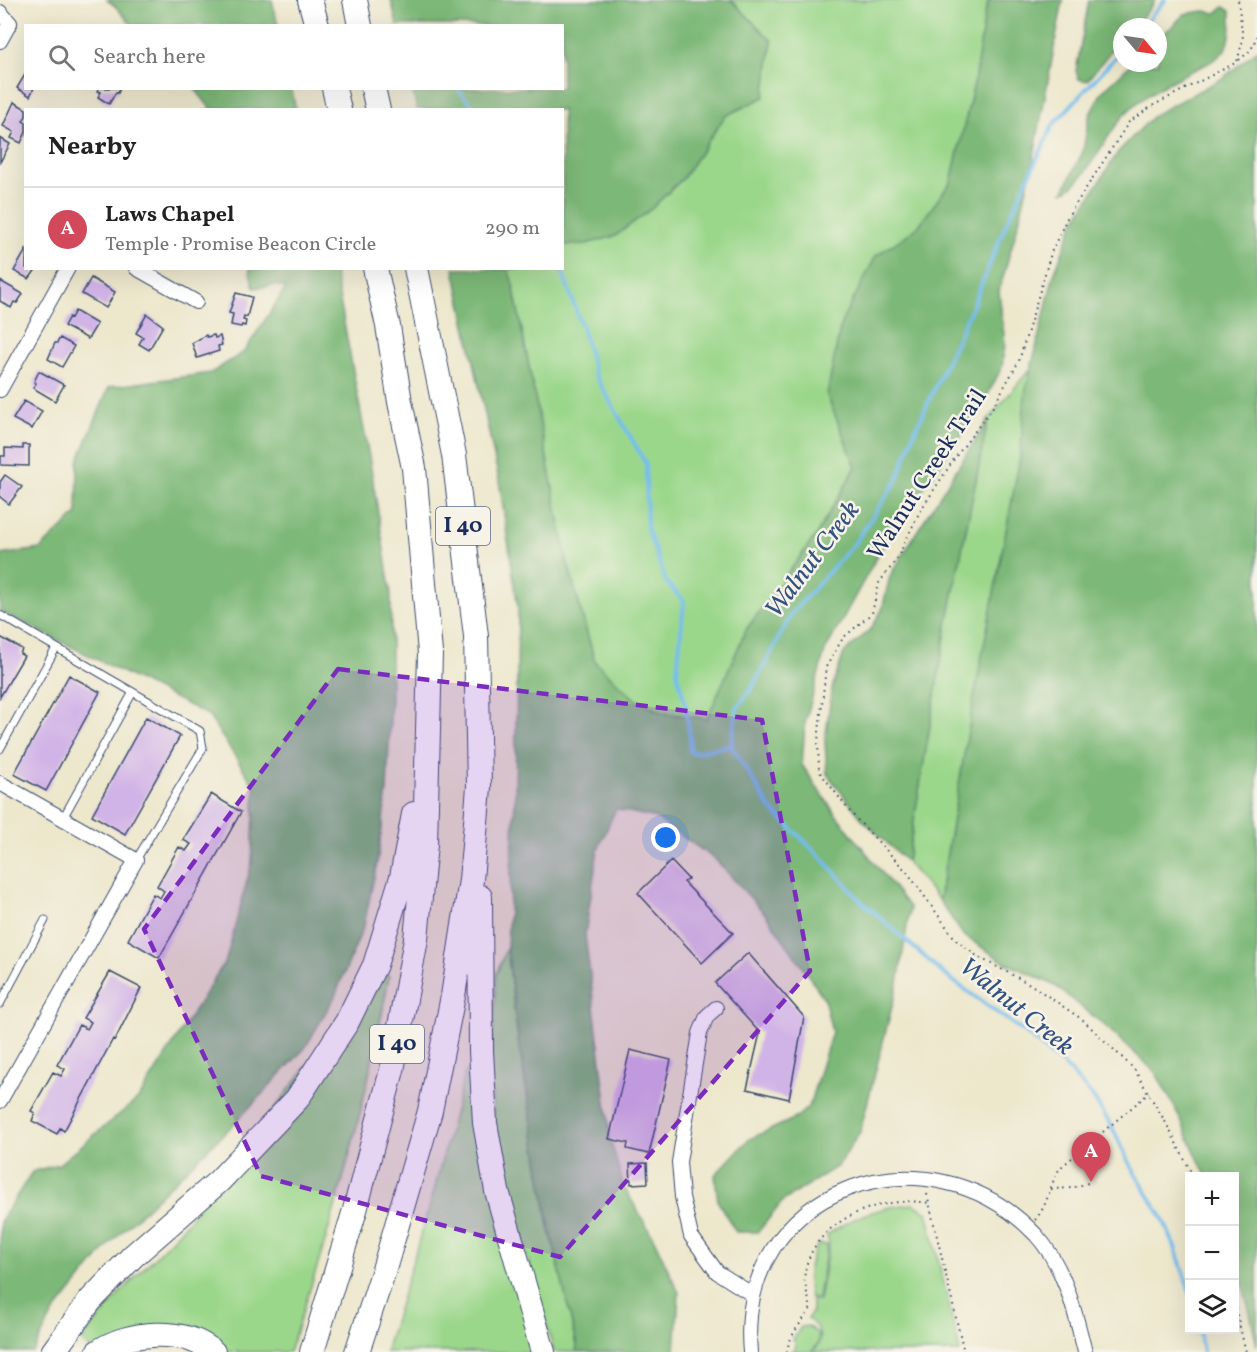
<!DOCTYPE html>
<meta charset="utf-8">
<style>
:root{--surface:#fff;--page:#f6f6f6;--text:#222;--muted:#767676;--line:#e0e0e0;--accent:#d1495b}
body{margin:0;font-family:Vollkorn,serif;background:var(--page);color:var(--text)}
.controls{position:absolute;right:18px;bottom:18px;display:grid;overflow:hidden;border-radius:0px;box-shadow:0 6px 24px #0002}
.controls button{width:54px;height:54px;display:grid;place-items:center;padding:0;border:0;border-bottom:2px solid var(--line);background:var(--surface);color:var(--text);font:30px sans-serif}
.compass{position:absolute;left:1113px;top:18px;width:54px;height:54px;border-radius:50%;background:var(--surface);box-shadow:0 6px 24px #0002;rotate:119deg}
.you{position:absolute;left:666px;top:838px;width:21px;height:21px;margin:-15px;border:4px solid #fff;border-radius:50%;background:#1a73e8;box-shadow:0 0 0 9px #1a73e833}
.badge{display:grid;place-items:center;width:39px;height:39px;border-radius:50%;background:var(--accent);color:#fff;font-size:20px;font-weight:700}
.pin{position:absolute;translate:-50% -50px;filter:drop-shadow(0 2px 3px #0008)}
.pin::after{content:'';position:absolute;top:32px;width:21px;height:18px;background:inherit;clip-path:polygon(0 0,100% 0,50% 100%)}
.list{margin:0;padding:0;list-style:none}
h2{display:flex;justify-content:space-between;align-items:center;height:78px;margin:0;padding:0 24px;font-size:26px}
h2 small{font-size:20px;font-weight:400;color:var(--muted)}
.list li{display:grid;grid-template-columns:39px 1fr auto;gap:18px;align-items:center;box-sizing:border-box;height:84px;padding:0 24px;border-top:2px solid var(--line)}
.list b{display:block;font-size:22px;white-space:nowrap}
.list p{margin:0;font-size:20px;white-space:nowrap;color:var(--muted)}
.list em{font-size:20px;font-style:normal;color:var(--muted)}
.icon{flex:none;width:33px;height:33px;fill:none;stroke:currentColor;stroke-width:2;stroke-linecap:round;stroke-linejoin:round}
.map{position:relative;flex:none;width:1257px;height:1352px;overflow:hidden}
.search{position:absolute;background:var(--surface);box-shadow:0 6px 24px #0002;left:24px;top:24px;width:540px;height:66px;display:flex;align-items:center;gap:15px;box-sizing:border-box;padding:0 21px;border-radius:0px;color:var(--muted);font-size:22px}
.panel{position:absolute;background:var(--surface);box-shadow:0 6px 24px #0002;left:24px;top:108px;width:540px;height:162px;border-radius:0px}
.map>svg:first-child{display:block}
.green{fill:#9bd78b;stroke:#5b8374;stroke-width:1.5}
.forest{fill:#7cb877;stroke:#4c746a;stroke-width:1.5}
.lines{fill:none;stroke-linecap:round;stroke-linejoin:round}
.stream{stroke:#75bded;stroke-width:4}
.building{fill:#d1b4e7}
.lane-casing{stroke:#3a4b6e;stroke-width:9}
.street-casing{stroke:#3a4b6e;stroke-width:16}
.highway-casing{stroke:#3a4b6e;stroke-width:26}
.path{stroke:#3a4b6e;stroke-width:2;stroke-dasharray:1.5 4.5;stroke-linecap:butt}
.lane{stroke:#fff;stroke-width:7}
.street{stroke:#fff;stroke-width:14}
.highway{stroke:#fff;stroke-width:24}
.marked{fill:#7b2cbf;fill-opacity:0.2;stroke:#7b2cbf;stroke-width:4.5;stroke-dasharray:12 8;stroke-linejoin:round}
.labels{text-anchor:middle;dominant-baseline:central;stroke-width:5;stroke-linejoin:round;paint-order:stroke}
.shield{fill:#f7f3e8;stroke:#5d6a87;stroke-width:1.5}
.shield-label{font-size:22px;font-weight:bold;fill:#1b2f5e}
.street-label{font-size:24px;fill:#1b2f5e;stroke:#f7f3e8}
.water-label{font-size:26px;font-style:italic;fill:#325282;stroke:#f7f3e8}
</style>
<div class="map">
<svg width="1257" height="1352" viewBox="0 0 1257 1352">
<rect width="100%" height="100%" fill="#f7f3e8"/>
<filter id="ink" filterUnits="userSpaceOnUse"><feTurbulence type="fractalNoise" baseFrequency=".0167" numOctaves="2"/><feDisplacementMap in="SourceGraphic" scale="12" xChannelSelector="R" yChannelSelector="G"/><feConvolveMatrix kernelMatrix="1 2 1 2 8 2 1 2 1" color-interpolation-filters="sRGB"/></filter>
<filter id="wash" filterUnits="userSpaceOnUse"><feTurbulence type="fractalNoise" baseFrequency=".008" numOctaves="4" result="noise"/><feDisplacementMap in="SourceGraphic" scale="24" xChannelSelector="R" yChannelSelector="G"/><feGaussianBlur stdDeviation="1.35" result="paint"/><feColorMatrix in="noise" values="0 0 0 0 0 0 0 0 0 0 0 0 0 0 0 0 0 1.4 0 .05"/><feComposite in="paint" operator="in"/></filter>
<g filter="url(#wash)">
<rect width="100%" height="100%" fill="#ede7cc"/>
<path class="green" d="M731 0H989L985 13 974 84 951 182 917 228 876 256 827 395 856 467 817 534 746 630 708 719 663 713 636 700 595 662 567 561 513 285 508 269 562 268 563 245 586 244 615 236 651 209 683 178 725 116 764 97 772 41Z
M1031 368C1023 402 1024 437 1018 471 990 614 963 757 939 900L907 862 947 624 988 420Z
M507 947 518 1038 577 1352H554L496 1145 490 1073 496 975Z
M379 973 389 976C366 1104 332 1229 289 1352H225L207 1340 89 1348 81 1341 121 1292 181 1230Z
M465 1072 474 1073 532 1352H385L433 1195Z
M913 1204 927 1212 960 1352H813C824 1341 821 1328 808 1319L812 1311V1300H819L829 1244 827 1235C854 1216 880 1207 913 1204Z
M818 1244 827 1245 818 1298H810C806 1277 808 1262 818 1244Z
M808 1326 818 1334C820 1342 817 1347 810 1352H789L795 1350 796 1343 793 1340 801 1327Z"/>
<path class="forest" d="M107 0H272L278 25H132L116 7Z
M391 0H731L772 41 764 97 725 116 683 178 651 209 615 236 586 244 563 245 562 110 417 109 412 89 562 88V26L397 25Z
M989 0H1063L1033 161 1021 214 999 291 1005 344 1002 367 982 406 884 544 825 651 805 723 802 765 834 812 910 908 898 983 860 1132 838 1166 783 1201 758 1232H736L718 1202 715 1175 749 1139 796 1118 809 1106 832 1032 824 998 767 916 716 860 656 818 616 809 598 849 585 935 611 1142 624 1187 654 1239 679 1293 675 1352H577L576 1341 549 1226 518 1038 507 947 515 800 518 608 499 480 454 269H508L513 285 567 561 595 662 636 700 663 713 707 719 746 630 817 534 856 467 827 395 841 323 876 256 917 228 951 182 974 84 985 13Z
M1089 0H1155L1147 12 1132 27H1122V37L1087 81 1079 79 1076 71Z
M1224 7 1231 12C1231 24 1232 43 1223 52 1213 63 1197 68 1183 75 1165 84 1140 98 1126 113 1108 131 1084 185 1063 192L1083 151 1089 116 1102 92 1132 63H1158V37L1172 27 1184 14 1204 11 1216 13Z
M1257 50V1346L1250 1313 1235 1258 1234 1176H1206L1175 1108 1155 1072 1104 1025 1054 985 1004 962 963 935 939 900 974 697 1020 458 1025 393 1054 274 1074 222 1118 152 1155 114 1223 78Z
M195 89H291L296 109H211Z
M249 269H334L370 462 391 594V697L387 791 377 863 364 925 335 996 305 1048 234 1124 110 1243 53 1314 33 1352H0V1222L32 1172 59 1164 139 1098 226 960 252 862 255 787 208 715 0 611V555L40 549 77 514 78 462 109 387 211 373 244 352 286 288 276 285 254 288Z
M988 420 947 624 907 862 862 819 827 774 825 741 832 688 844 653 871 629 882 610 890 576 916 533Z"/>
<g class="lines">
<path class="stream" d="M1142 27 1165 0
M1122 50 1053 125 1003 231 974 303 914 433 898 479 854 544 792 613 755 683 737 708 731 745 770 808 823 859 858 898 945 975 1024 1032 1042 1047 1068 1069 1093 1097 1112 1127 1132 1168 1163 1219 1175 1247 1190 1292
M457 88 476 110
M561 268 582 327 595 375 646 464 647 528 666 582 684 601 677 672 686 707 690 739V752L693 753 731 745
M1199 1330 1203 1352"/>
</g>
<g id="blocks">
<path class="building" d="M26 73V88H34L30 96 17 88Z
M99 88H120L118 93 116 92 109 104 98 97 101 92 98 91Z
M14 102 26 109V116L23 121 26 123V132L21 143 11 138 14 132 3 126Z
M0 138 10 144 0 162Z
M26 250V268H37L29 279 14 271Z
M91 278 115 292 106 308 82 294Z
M0 281 23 294 17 303 14 302 11 308 0 301Z
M236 293 252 297 247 317 244 316 243 320 246 321 245 326 242 325 241 327 231 325 233 314 229 313Z
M75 311 97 324 88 339 64 326 69 317 71 318Z
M147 314 163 326 149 350 139 344 143 337 136 333Z
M206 335 207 337 214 335 215 338 220 336 222 345 218 346 219 351 197 358 192 343Z
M60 338 74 346 62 367 48 359 55 343H57Z
M39 371 64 385 55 401 33 388 36 383 34 382Z
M24 401 42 411 32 429 13 419Z
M23 445H29V466L1 465V456H5V448L23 449Z
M5 475 22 487 9 504 0 497V482Z
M0 637 22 649 20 654 24 656 0 697Z
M69 675 100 692 46 791 14 774Z
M146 717 180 736 125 834 92 815Z
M211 794 241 812 159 958 128 940 153 894 160 898 164 891 157 886 179 847 186 851 191 844 183 840Z
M671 861 688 879 684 882 733 933 702 963 638 893Z
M748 953 804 1017 789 1099 747 1089 760 1033 715 983Z
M110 972 141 988 115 1040 113 1039 64 1131 60 1128 57 1134 32 1121 35 1113 31 1111 53 1072 61 1076 65 1069 57 1065 79 1025 87 1029 91 1022 83 1018Z
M630 1050 671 1060 649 1154 627 1149 628 1143 609 1139Z
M647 1163 648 1183 631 1184 630 1164Z"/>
</g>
</g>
<g filter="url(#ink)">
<use href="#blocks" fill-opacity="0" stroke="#3a4b6e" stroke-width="1.5"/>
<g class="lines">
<g class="lane-casing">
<path id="lane" d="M0 615 200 731 203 748 136 860
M0 749 56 648
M63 818 133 692
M0 1004 45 920"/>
</g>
<g class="street-casing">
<path id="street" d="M0 12 10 23 0 41
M136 268 196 302
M0 390 68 268
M0 783 136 860 0 1101
M716 1008 707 1016 700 1033 679 1162 682 1197 691 1236 717 1272 753 1295
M750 1352C735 1189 927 1120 1036 1235 1065 1267 1075 1312 1085 1352"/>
</g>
<g class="highway-casing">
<path id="highway" d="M310 0 317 26
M355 0 360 26
M334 88 339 110
M373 88 378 110
M480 897 481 1051 485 1123 497 1191 543 1352
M53 1352 90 1301 133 1256 219 1181 297 1099 347 1022 375 965 402 877 414 814
M98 1352C128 1331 184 1327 213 1352
M312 1352 355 1210 392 1070 416 939 425 844 430 653 414 468 400 402 388 326 375 268
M357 1352 383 1273 430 1111 453 996 471 880 479 787 476 636 454 455 416 268"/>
</g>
<path class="path" d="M1239 60 1251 50 1257 36
M1193 1176 1166 1123 1134 1069 1083 1020 1030 984 978 957 956 940 907 872 851 813 819 771 818 741 826 667 843 638 872 613 879 583 897 559 919 513 954 459 991 410 1019 361 1052 250 1068 216 1129 122 1152 106 1237 62 1243 39 1238 0
M1051 1189 1072 1188 1091 1182
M927 1194 964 1352
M1035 1220C1049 1204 1049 1185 1060 1168L1149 1093
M1234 1303 1246 1352
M787 1352C789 1335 802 1322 811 1308 808 1296 803 1282 805 1271 815 1219 882 1195 929 1203"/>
<use href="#lane" class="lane"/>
<use href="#street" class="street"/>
<use href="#highway" class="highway"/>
</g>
</g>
<path class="marked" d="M338 669 762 720 810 971 560 1257 261 1176 144 929Z"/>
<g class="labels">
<g class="shield">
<rect x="436" y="507" width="54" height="38" rx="4.5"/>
<rect x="370" y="1025" width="54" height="38" rx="4.5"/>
</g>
<g class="shield-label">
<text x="463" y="526">I 40</text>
<text x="397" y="1044">I 40</text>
</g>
<g class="street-label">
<text transform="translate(928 475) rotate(-57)">Walnut Creek Trail</text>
</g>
<g class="water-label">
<text transform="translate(813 560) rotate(-53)">Walnut Creek</text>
<text transform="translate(1016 1007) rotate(39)">Walnut Creek</text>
</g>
</g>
</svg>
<div class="controls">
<button>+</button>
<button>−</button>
<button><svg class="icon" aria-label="layers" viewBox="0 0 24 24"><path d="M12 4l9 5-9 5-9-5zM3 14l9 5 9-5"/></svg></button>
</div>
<svg class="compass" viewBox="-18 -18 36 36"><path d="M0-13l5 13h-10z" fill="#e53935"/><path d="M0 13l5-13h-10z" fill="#767676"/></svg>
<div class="you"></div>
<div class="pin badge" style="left:1091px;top:1182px">A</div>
<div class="search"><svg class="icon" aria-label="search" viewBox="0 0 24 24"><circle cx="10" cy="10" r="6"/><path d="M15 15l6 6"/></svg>Search here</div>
<section class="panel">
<h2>Nearby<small></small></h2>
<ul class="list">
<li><span class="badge">A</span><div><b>Laws Chapel</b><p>Temple · Promise Beacon Circle</p></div><em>290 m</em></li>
</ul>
</section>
</div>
